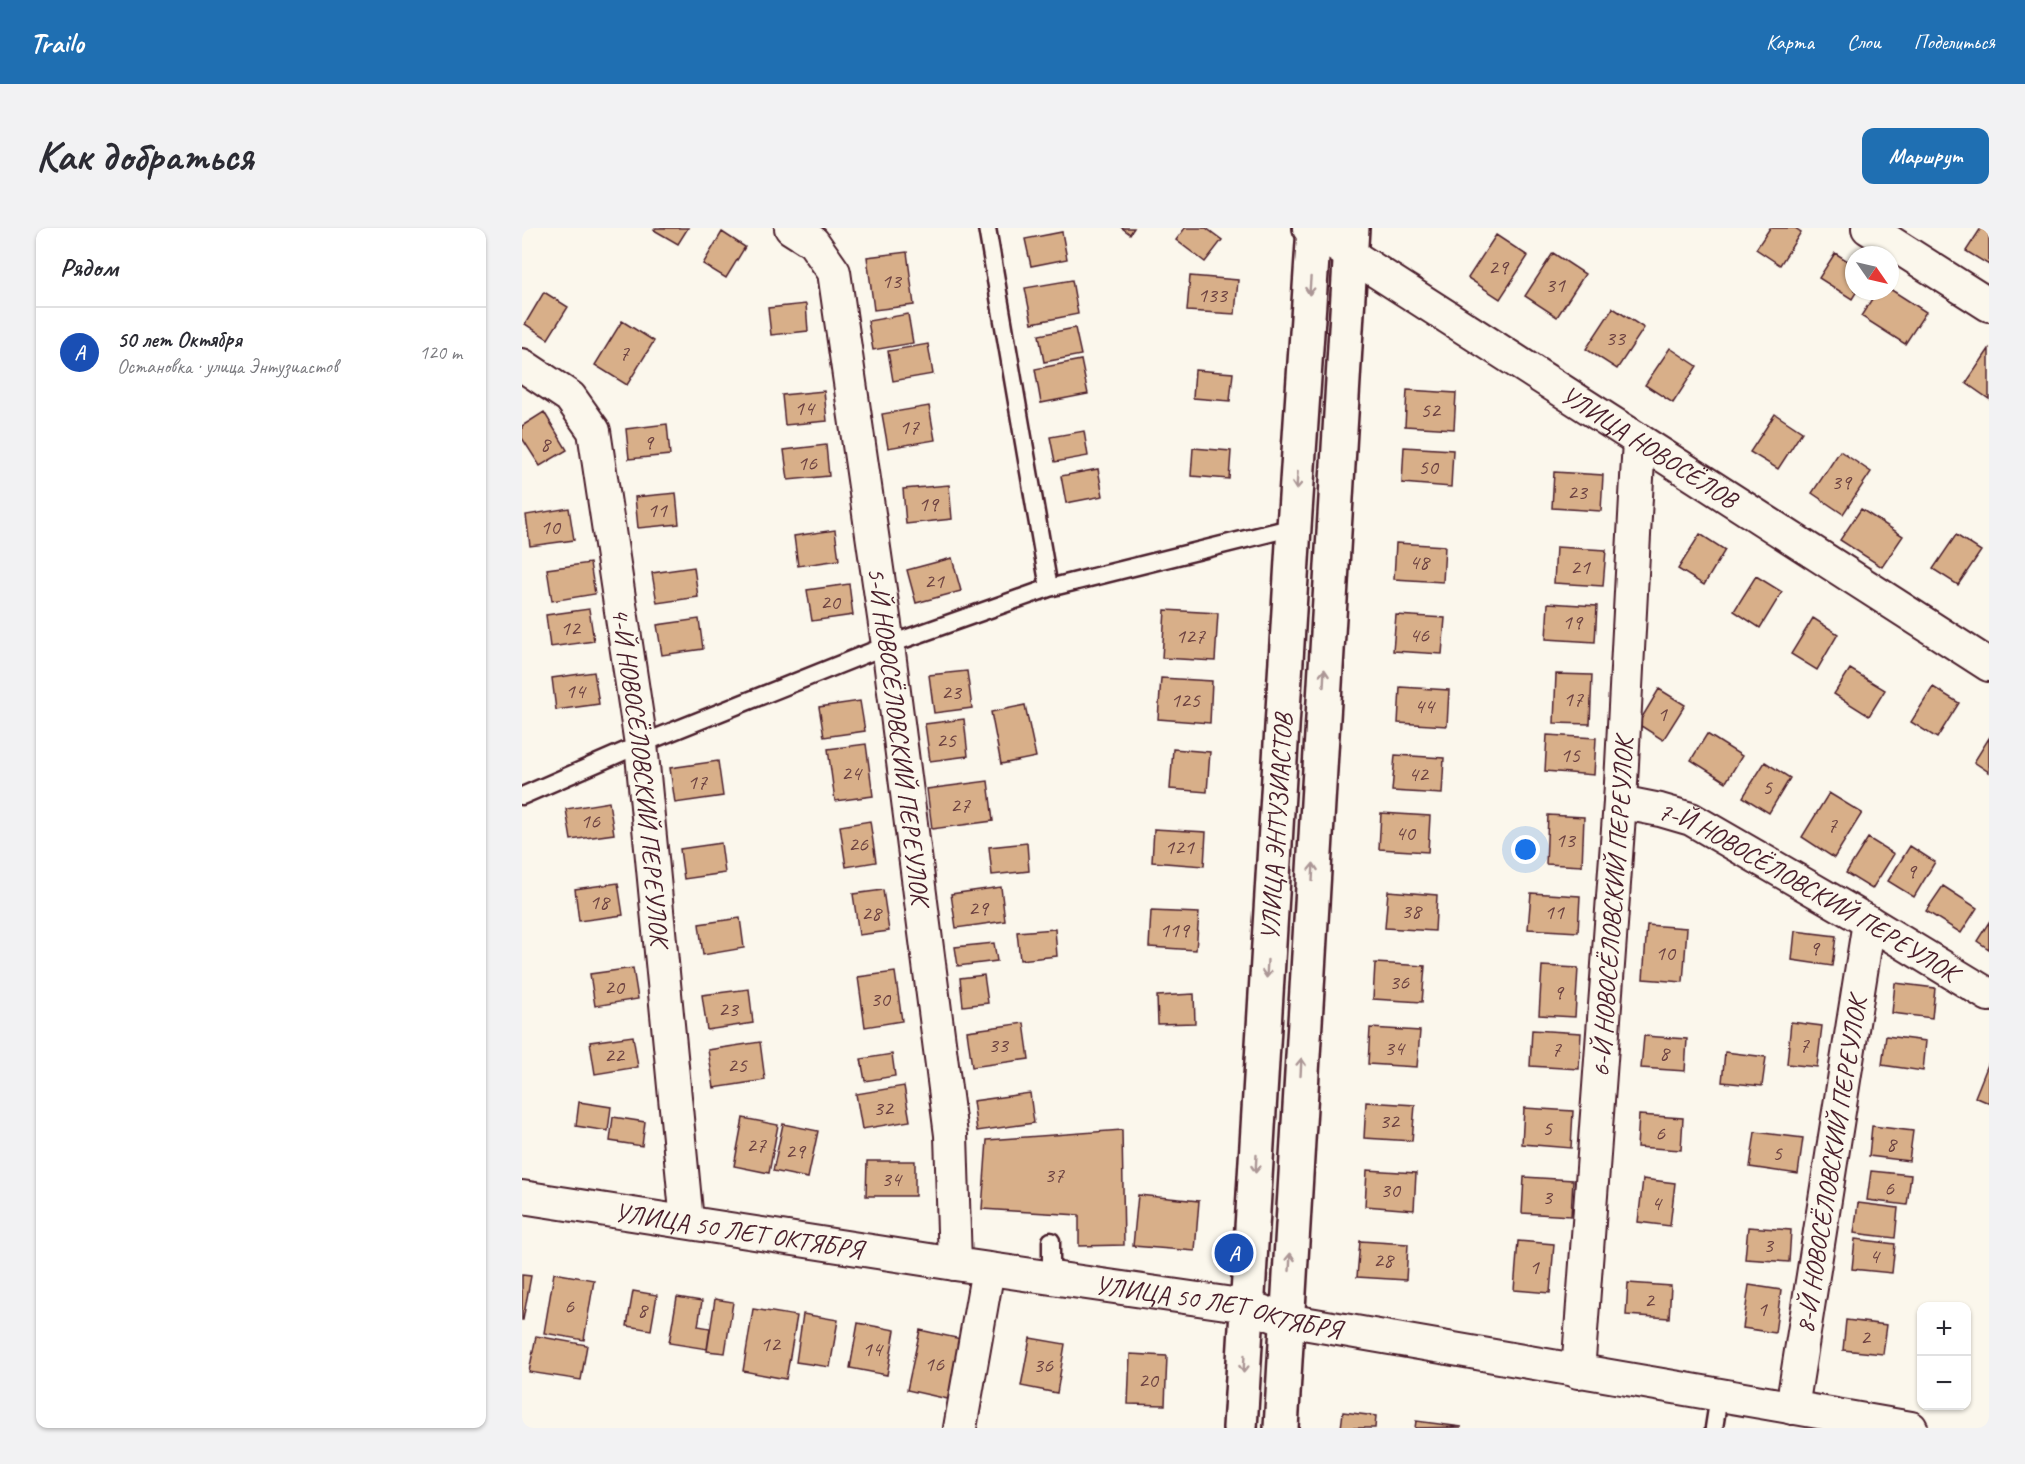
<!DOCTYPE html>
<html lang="ru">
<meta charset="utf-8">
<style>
:root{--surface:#fff;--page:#f2f2f3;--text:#2b2b33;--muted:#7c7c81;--line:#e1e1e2;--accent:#1f6fb2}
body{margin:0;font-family:Caveat,sans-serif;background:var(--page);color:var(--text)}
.controls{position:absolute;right:18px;bottom:18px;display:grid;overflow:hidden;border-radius:12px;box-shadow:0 2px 4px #0004}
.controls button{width:54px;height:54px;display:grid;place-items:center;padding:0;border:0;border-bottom:2px solid var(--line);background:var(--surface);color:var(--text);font:30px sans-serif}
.compass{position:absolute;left:1323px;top:18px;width:54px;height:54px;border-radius:50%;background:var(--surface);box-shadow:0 2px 4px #0004;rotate:124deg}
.you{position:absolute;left:1004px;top:622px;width:21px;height:21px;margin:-15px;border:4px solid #fff;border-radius:50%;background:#1a73e8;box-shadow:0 0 0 9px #1a73e833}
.badge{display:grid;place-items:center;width:39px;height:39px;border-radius:50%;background:var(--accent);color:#fff;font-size:20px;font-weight:700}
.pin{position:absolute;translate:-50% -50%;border:3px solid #fff;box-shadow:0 2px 6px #0006}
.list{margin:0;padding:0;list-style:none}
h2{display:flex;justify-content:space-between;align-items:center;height:78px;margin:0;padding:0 24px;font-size:26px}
h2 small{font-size:20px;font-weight:400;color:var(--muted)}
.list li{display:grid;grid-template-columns:39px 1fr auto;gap:18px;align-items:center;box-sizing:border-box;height:90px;padding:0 24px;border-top:2px solid var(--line)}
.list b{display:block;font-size:22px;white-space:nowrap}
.list p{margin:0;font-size:20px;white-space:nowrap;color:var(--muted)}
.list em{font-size:20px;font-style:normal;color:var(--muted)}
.map{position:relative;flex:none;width:1467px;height:1200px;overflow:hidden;border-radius:12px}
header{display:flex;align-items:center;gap:36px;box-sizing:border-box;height:84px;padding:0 30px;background:var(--accent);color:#fff}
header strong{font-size:28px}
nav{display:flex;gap:33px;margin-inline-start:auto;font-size:21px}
.intro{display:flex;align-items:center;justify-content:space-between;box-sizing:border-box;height:144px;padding:0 36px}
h1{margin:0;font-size:42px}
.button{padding:15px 27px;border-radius:12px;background:var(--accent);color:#fff;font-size:21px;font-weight:700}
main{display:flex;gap:36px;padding:0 36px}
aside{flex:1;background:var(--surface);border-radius:12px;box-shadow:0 2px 4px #0004}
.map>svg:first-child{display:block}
.building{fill:#d8af89;stroke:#4a1f2b;stroke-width:1.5}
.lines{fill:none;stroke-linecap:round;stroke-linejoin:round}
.lane-casing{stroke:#4a1f2b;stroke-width:21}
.street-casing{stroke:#4a1f2b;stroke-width:36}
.secondary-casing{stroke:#4a1f2b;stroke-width:38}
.lane{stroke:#fbf7ec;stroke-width:16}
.street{stroke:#fbf7ec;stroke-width:32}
.secondary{stroke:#fbf7ec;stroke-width:33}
.oneway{stroke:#ab9695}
.labels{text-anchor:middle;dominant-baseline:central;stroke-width:5;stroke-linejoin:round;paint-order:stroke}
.number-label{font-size:22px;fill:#6e4342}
.street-label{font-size:26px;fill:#4a1f2b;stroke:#fbf7ec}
</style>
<header>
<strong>Trailo</strong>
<nav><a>Карта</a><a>Слои</a><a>Поделиться</a></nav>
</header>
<div class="intro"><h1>Как добраться</h1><a class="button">Маршрут</a></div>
<main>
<aside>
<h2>Рядом<small></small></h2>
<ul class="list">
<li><span class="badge" style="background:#1a4fb4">A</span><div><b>50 лет Октября</b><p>Остановка · улица Энтузиастов</p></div><em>120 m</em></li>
</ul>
</aside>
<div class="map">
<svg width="1467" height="1200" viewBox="0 0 1467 1200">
<rect width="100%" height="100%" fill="#fbf7ec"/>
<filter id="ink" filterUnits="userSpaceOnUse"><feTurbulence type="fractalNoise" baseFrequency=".0167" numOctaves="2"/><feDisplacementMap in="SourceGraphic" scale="12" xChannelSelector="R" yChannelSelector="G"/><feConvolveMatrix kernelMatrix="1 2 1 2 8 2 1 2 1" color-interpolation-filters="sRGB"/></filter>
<g filter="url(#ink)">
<path class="building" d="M134 0H166L156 16 132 2Z
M600 0H612L608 6Z
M663 0H684L700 12 683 34 654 12Z
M1248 0H1273L1279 4 1258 37 1234 21Z
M1459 0H1467V37L1444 23Z
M200 4 223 19 204 50 181 36Z
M540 4 545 31 509 38 503 11Z
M974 7 1006 28 978 71 946 50Z
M385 24 392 77 352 82 345 29Z
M1031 25 1063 46 1035 89 1003 68Z
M1313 25 1332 37V63H1335L1330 71 1297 50Z
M668 48 716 52 713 86 665 83Z
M550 52 556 86 510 95 503 60Z
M1368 61 1404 84 1383 116 1339 88 1355 63H1368Z
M22 64 46 79 26 111 3 96Z
M284 76 286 103 249 107 246 80Z
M1091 80 1122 100 1095 141 1064 121Z
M386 86 391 115 351 122 346 93Z
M100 93 132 113 105 157 73 137Z
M553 100 559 127 522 134 517 107Z
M406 116 411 146 371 153 366 123Z
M1148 120 1175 138 1151 175 1123 157Z
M1467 121V171L1444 155Z
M559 132 566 166 519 175 513 141Z
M673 142 711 145 708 173 671 170Z
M885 162 934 165 932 201 883 198Z
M302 163 305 193 263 197 260 167Z
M407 178 413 212 366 220 360 186Z
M22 184 45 222 18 238 0 210V198Z
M1253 186 1280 204 1256 241 1228 224Z
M145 196 148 227 107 231 104 201Z
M562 203 566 228 533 234 528 209Z
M304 217 307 248 266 252 262 222Z
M882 219 931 222 929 259 880 255Z
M671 220 709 223 707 251 669 248Z
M1318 223 1349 244 1321 286 1290 265Z
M576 241 581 268 544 275 539 248Z
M1032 244 1081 247 1079 283 1030 280Z
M427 257 430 291 384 296 381 261Z
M154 265 157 296 116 300 113 269Z
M47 280 52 312 8 318 4 287Z
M1339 281 1381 308 1360 339 1318 312Z
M313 302 317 332 276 338 272 308Z
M1178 306 1203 322 1182 357 1156 341Z
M1434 307 1459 323 1436 357 1411 341Z
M874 315 923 318 921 354 872 351Z
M1034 319 1084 322 1081 358 1032 355Z
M430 330 439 363 394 375 385 342Z
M68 335 73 366 30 373 25 341Z
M172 339 176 369 135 375 130 345Z
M1234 348 1260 364 1238 400 1212 383Z
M327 356 331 387 290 393 285 362Z
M1026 375 1075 378 1073 414 1024 411Z
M67 381 72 413 28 419 24 387Z
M643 382 696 385 693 433 640 430Z
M874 387 923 390 920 426 871 423Z
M1291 390 1316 406 1295 442 1269 426Z
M177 391 181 421 140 427 135 397Z
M1328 441 1363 462 1347 488 1312 466Z
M445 443 450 480 412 485 407 447Z
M72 444 77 476 34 482 30 450Z
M1034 446 1070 447 1068 496 1032 495Z
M639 450 690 453 688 495 636 491Z
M878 459 927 462 925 498 876 495Z
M1411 459 1437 475 1415 510 1389 494Z
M1137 461 1163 477 1141 512 1116 496Z
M338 473 343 503 302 509 297 479Z
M503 477 514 529 479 536 469 484Z
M442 491 446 528 408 533 403 496Z
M1185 506 1220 528 1204 554 1169 532Z
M1025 507 1074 510 1072 547 1023 543Z
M1467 510V544L1452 534Z
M344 516 351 568 313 573 306 521Z
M651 521 688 524 685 564 648 561Z
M873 527 922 530 920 566 870 563Z
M196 533 201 568 153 575 148 540Z
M1243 534 1268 550 1247 585 1221 569Z
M466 553 471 593 410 601 405 561Z
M1307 565 1340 585 1312 630 1280 609Z
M87 574 92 606 49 612 44 581Z
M859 585 908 588 906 624 857 621Z
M1026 587 1062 589 1060 638 1024 636Z
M348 593 354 634 324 639 318 598Z
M632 601 684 604 682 638 630 634Z
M1346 610 1372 626 1350 661 1324 645Z
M199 615 203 645 162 651 158 621Z
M505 615 507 643 470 647 467 619Z
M1388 618 1413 634 1392 669 1366 653Z
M96 655 101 687 57 693 53 661Z
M1421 658 1455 680 1439 705 1404 683Z
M479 659 483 693 434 700 429 666Z
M361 662 367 703 337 707 331 666Z
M866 663 915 667 913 703 863 700Z
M1009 665 1058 668 1056 704 1006 701Z
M629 683 677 685 674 722 627 719Z
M218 690 222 720 181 727 177 696Z
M1467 694V721L1455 713Z
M1125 697 1165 700 1161 754 1121 751Z
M533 701 535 728 498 732 495 704Z
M1273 703 1314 708 1310 738 1270 732Z
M472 715 475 733 436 738 433 719Z
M853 735 903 738 900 774 851 771Z
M1020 738 1056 740 1053 789 1017 787Z
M111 740 116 771 73 778 68 746Z
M373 744 380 793 343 799 336 749Z
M462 747 466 775 441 778 438 750Z
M1373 755 1413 760 1410 790 1370 785Z
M227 761 231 795 185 802 180 767Z
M672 766 673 795 636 796 635 768Z
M1269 794 1300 798 1295 839 1265 836Z
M502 795 507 831 450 839 445 803Z
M848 800 898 803 895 839 846 836Z
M1010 802 1059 805 1057 841 1008 838Z
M111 808 116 839 73 846 68 814Z
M1122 808 1165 811 1163 843 1119 840Z
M1364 808 1404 813 1401 843 1360 837Z
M238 814 243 852 192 860 186 822Z
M1203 824 1244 829 1240 858 1200 854Z
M370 826 373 848 343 853 339 831Z
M1467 834V875L1453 869Z
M382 858 388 893 340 901 334 866Z
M508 865 512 895 455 903 451 873Z
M57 874 89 879 86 903 54 898Z
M844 874 893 877 890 913 842 910Z
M1002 880 1051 883 1049 920 1000 916Z
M1117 887 1161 890 1159 922 1115 919Z
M91 889 123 894 120 918 88 913Z
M221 890 256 897 247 945 212 938Z
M261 896 296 903 286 950 251 943Z
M1350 898 1391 903 1387 933 1347 928Z
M600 902 602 1017 557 1018V987L460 981 465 912Z
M1233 904 1281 910 1276 946 1228 939Z
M345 933H393V968H344Z
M845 942 894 945 892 982 843 978Z
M1349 943 1389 947 1385 977 1345 972Z
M1002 949 1051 952 1049 988 1000 985Z
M1121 951 1153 955 1148 998 1116 994Z
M616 967 677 973 673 1023 611 1018Z
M1336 975 1376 980 1373 1010 1332 1005Z
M1226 999 1269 1002 1267 1034 1223 1031Z
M1333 1011 1373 1016 1370 1045 1330 1041Z
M838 1013 886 1016 884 1052 835 1049Z
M996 1013 1032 1016 1028 1065 992 1062Z
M32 1045 72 1052 62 1112 22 1105Z
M0 1047 9 1048 1 1092H0Z
M1106 1055 1149 1058 1147 1090 1104 1087Z
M1227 1057 1259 1062 1253 1105 1221 1100Z
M111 1063 135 1067 129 1102 105 1098Z
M155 1069 180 1073 176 1098 188 1100 185 1121 147 1115Z
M193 1071 211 1074 203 1125 185 1123Z
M231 1081 275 1088 264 1151 221 1143Z
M281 1086 316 1092 308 1139 274 1134Z
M1324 1092 1365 1097 1361 1126 1321 1122Z
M336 1095 373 1102 365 1147 328 1140Z
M398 1102 439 1111 426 1171 385 1162Z
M14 1108 65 1117 59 1152 7 1144Z
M508 1110 543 1116 535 1165 499 1158Z
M608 1126 645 1128 643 1177 606 1176Z
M821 1184 854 1188 853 1200H819Z
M894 1193 940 1199 893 1200Z"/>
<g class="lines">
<g class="lane-casing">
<path id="lane" d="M465 0 527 360
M0 568 119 516 366 417 527 360 772 299
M529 1050V1013
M1192 1200 1197 1168"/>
</g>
<g class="street-casing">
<g id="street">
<path id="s1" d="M269 0 291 14 312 44 366 417 429 907 433 1036"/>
<path id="s2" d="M787 0 1467 437"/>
<path d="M1346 0 1467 77"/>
<path id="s3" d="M0 137 48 169 72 203 119 516 165 994"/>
<path id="s4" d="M1098 574 1138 582 1169 591 1347 694 1467 767"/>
<path id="s5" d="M0 969 433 1036 725 1078 764 1092 1389 1200"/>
<path id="s6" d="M1056 1144 1098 574 1117 212"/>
<path id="s7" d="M1270 1180 1347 694"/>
<path d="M438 1200 466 1041"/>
</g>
</g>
<g class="secondary-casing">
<g id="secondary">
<path id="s8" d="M718 1200 772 299 792 0"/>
<path d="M759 1200 830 0"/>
</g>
</g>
<use href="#lane" class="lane"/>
<use href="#street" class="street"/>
<use href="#secondary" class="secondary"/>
</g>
<defs><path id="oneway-shaft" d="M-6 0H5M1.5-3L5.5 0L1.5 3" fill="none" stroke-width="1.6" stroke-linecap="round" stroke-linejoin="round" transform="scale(1.5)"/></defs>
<g class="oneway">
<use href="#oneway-shaft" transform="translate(788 58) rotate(94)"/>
<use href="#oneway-shaft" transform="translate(775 253) rotate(94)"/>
<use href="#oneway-shaft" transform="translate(802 450) rotate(-87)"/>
<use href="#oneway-shaft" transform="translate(791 644) rotate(-87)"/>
<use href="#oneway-shaft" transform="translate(745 741) rotate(93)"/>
<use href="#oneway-shaft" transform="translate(779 839) rotate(-87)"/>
<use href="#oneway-shaft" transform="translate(734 936) rotate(93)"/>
<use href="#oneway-shaft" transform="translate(768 1034) rotate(-87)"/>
<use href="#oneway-shaft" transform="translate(722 1136) rotate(93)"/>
</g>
</g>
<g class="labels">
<g class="number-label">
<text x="976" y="39">29</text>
<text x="369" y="53">13</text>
<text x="1033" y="57">31</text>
<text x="690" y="67">133</text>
<text x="1093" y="110">33</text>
<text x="102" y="125">7</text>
<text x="282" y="180">14</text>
<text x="908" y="182">52</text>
<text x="387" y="199">17</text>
<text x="126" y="214">9</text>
<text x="23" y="216">8</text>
<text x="285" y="235">16</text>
<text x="906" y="239">50</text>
<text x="1319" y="254">39</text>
<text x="1055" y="264">23</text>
<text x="406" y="276">19</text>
<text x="135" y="282">11</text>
<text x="28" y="299">10</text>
<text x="897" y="334">48</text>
<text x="1058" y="339">21</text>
<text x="412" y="353">21</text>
<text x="308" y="374">20</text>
<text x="1050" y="394">19</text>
<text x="48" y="400">12</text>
<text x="897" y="407">46</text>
<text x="668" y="408">127</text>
<text x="53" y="463">14</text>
<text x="429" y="464">23</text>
<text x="1051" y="471">17</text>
<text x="663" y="472">125</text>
<text x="902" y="478">44</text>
<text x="1140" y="486">1</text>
<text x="424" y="512">25</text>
<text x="1048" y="527">15</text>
<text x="329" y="545">24</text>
<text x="896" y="546">42</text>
<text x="175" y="554">17</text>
<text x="1245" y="559">5</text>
<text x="438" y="577">27</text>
<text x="68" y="593">16</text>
<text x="1310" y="597">7</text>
<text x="883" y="605">40</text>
<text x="1043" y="612">13</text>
<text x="336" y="616">26</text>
<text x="657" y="619">121</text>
<text x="1389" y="643">9</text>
<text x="77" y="674">18</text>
<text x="456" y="680">29</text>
<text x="889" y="683">38</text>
<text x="1032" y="684">11</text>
<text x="349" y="685">28</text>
<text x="652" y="702">119</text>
<text x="1292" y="720">9</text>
<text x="1143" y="725">10</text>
<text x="877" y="754">36</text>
<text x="92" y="759">20</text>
<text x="1036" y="764">9</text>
<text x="358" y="771">30</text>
<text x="206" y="781">23</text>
<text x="476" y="817">33</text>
<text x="1282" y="817">7</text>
<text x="872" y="820">34</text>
<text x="1034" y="821">7</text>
<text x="1142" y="825">8</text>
<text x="92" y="827">22</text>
<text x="215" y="837">25</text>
<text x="361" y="880">32</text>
<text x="867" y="893">32</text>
<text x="1025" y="900">5</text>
<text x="1138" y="905">6</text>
<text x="1369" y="916">8</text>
<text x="234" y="917">27</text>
<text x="273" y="923">29</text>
<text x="1255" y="925">5</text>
<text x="532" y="947">37</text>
<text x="369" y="951">34</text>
<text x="1367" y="960">6</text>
<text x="868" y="962">30</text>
<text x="1025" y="969">3</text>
<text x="1134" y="975">4</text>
<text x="1246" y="1017">3</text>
<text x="1352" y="1028">4</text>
<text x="861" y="1032">28</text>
<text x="1012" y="1039">1</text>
<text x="1127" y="1072">2</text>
<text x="47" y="1078">6</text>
<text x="1240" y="1081">1</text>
<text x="120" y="1082">8</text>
<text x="1343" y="1109">2</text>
<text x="248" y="1116">12</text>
<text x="350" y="1121">14</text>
<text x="412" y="1136">16</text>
<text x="521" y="1137">36</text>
<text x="626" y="1152">20</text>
</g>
<g class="street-label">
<text stroke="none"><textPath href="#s2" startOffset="404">УЛИЦА НОВОСЁЛОВ</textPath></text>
<text stroke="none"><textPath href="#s1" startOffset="531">5-Й НОВОСЁЛОВСКИЙ ПЕРЕУЛОК</textPath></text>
<text stroke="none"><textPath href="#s3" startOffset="448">4-Й НОВОСЁЛОВСКИЙ ПЕРЕУЛОК</textPath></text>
<text stroke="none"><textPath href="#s8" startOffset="602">УЛИЦА ЭНТУЗИАСТОВ</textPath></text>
<text stroke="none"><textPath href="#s4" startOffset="210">7-Й НОВОСЁЛОВСКИЙ ПЕРЕУЛОК</textPath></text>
<text stroke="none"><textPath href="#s6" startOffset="466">6-Й НОВОСЁЛОВСКИЙ ПЕРЕУЛОК</textPath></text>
<text stroke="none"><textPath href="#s7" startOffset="246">8-Й НОВОСЁЛОВСКИЙ ПЕРЕУЛОК</textPath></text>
<text stroke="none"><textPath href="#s5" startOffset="219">УЛИЦА 50 ЛЕТ ОКТЯБРЯ</textPath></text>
<text stroke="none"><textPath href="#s5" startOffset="705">УЛИЦА 50 ЛЕТ ОКТЯБРЯ</textPath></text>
</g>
</g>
</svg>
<div class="controls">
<button>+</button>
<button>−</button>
</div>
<svg class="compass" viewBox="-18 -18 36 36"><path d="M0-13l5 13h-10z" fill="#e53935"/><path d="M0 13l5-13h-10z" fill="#7c7c81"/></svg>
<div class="you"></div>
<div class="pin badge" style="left:712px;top:1025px;background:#1a4fb4">A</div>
</div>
</main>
